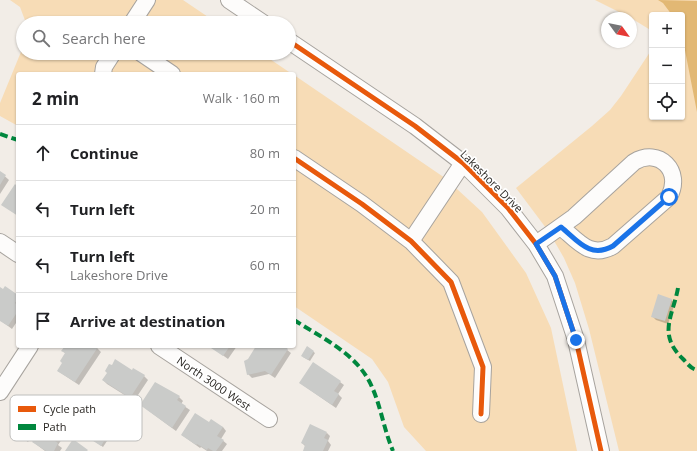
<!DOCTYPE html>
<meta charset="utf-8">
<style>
:root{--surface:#fff;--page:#f2f2f2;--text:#202124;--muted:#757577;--line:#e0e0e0}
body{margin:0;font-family:"Open Sans",sans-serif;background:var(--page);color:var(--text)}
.controls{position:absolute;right:12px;top:12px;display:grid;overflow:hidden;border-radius:4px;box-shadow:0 1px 3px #0004}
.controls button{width:36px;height:36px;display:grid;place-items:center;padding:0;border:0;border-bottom:1px solid var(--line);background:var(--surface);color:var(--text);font:20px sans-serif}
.compass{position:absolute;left:601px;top:12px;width:36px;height:36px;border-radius:50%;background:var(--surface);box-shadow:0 1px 3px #0004;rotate:123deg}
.stop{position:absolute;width:12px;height:12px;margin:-9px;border:3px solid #1a73e8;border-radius:50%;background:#fff}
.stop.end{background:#1a73e8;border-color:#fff;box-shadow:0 1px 4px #0008}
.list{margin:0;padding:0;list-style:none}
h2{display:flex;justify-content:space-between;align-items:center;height:52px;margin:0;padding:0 16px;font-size:17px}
h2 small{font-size:13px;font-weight:400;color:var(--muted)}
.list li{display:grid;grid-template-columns:26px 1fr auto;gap:12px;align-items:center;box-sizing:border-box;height:56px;padding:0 16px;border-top:1px solid var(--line)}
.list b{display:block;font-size:15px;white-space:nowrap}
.list p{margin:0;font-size:13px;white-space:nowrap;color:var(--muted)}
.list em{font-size:13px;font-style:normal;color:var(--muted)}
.icon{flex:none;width:22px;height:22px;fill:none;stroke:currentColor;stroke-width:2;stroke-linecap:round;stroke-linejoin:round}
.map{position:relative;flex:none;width:697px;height:451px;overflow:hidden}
.search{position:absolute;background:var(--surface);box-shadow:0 1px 3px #0004;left:16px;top:16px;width:280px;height:44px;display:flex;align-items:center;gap:10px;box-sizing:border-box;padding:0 14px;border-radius:22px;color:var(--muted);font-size:15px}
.panel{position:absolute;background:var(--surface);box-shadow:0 1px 3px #0004;left:16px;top:72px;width:280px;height:276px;border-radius:4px}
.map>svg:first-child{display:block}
.green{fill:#f7dcb6}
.water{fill:#e2b874}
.shadow{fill:#0003}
.building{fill:#cacbc9}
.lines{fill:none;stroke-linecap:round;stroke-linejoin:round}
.minor-casing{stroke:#a7a39e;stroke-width:18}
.minor{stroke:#fdfcfb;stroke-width:16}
.quiet{stroke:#00873e;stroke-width:4;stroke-dasharray:8 4;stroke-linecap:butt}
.cycleway-casing{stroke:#fff;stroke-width:8}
.cycleway{stroke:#e8590c;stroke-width:5}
.route{stroke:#1a73e8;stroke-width:5}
.labels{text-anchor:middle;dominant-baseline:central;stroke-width:3.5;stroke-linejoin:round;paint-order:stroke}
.street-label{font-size:11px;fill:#282521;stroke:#fff}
.key{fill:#fff;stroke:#bebebc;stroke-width:1}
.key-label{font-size:11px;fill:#282521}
</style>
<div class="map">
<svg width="697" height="451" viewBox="0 0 697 451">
<rect width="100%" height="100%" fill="#f2ede7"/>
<path class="green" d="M10 0H183L217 23H26L20 7Z
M595 0H697V451H619L589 329 575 283 564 258 549 232 516 188 592 126 610 110 621 96 652 49V117H682V15H652V31L631 18Z
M23 47V53H261L292 74H18V126L0 116V103Z
M294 75 445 178 482 212 526 273 551 328 577 451H426L404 427 388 382 372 359 294 306Z"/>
<path class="water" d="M658 0 697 1V112L682 35V15H672L663 3Z"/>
<path class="shadow" d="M0 172 9 180 0 194Z
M0 288 18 297V320L12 329 0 320Z
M671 300 675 303 668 324 656 320 652 316Z
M66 346H95L101 352 79 385 58 371 63 363 66 354 63 351Z
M210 346H237L228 359Z
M258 346H282L291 353 275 378 269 374 252 378 248 374V360Z
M307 347 315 353 310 361 303 357Z
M132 371 144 376 148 380 134 401 107 384 103 380 108 373Z
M340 382 344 385 338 394 342 398 336 408 300 383Z
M179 397 183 401 181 404 190 410 176 431 141 405Z
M24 402 45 417 28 442 15 433 20 425 13 419Z
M209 424 223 427 226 431 221 439 227 444 222 451H207L201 447 200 448 182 435Z
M62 429 66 433 58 445 62 448 60 451H45L33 442Z
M97 430 109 438 103 447 93 440Z
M327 433 330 436 328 441 331 445 328 451H304L306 447 302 443Z"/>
<path class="building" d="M0 171 6 175 0 185Z
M15 184 18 187V216L1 205Z
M5 286 18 295V298L15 303 18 306V311L8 326 0 321V287L3 289Z
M658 294 672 299 665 321 651 317Z
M65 346H96L98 347 75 382 57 371 62 363 60 361 65 353 61 351Z
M208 346H230L223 356Z
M256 346H284L288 349 271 375 265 371 247 375 244 361 248 359Z
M307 346 314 351 308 360 301 356Z
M115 359 132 370 133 368 145 375 130 398 102 380 107 373 105 371 109 364 112 365Z
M313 362 341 381 334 391 339 394 332 405 299 383Z
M155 382 180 396 177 400 186 406 172 428 140 405Z
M195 413 209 422 211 419 223 427 217 436 224 440 216 451H213L208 448 207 450 197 444 196 445 181 435Z
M48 419 63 428 55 441 58 443 54 451H46L32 442Z
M310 424 327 432 324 438 328 440 323 451H303L305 445 301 443Z
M97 428 108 435 101 446 90 439Z
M73 439 88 450 87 451H65Z"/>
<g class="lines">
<g class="minor-casing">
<path id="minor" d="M229 0 263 23
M132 23 147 0
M289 41 415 126 463 163 508 208 536 244 555 276 576 340 601 451
M141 53 172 74
M103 74 104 67 113 53
M294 158 362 204 411 241 451 282 483 367 481 414
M411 241 463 163
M0 242 18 254
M536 244 574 217 634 162C659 147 683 171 669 197L613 246C590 259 578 241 561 227
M159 346 269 419
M0 392 30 346"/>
</g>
<use href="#minor" class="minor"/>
<path class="quiet" d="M0 134 18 140
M678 288C673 316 657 334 683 359 687 363 691 369 697 370
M294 320C322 338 358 354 372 387 381 407 384 430 393 451"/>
<g class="cycleway-casing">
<path id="cycleway" d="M289 41 415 126 463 163 508 208 536 244 555 276 576 340 601 451
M294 158 362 204 411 241 451 282 483 367 481 414"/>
</g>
<use href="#cycleway" class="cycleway"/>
</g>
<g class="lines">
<path class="route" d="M576 340 555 276 536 244 561 227C578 241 590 259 613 246L669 197"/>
</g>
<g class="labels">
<g class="street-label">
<text transform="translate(492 181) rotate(45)">Lakeshore Drive</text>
<text transform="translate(214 383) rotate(34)">North 3000 West</text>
</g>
</g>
<rect x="10" y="395" width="132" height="46" rx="6" class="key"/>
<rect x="18" y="406" width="18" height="6" fill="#e8590c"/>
<rect x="18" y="424" width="18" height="6" fill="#00873e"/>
<g class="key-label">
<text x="43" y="413">Cycle path</text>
<text x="43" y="431">Path</text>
</g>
</svg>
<div class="controls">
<button>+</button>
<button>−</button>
<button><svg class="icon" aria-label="locate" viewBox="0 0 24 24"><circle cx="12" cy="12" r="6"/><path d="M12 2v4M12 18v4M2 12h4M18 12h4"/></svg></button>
</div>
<svg class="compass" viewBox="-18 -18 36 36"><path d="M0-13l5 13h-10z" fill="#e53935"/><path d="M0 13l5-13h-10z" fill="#757577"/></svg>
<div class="stop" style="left:669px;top:197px"></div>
<div class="stop end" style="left:576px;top:340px"></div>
<div class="search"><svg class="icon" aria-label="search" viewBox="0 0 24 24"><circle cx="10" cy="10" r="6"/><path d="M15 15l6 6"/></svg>Search here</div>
<section class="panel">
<h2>2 min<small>Walk · 160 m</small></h2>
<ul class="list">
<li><svg class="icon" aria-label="ahead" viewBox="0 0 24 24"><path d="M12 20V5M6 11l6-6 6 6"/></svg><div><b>Continue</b></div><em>80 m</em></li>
<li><svg class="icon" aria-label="left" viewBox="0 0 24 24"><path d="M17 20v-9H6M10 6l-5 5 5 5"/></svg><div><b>Turn left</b></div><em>20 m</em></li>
<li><svg class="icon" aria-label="left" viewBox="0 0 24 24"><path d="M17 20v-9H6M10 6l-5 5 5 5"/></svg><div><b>Turn left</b><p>Lakeshore Drive</p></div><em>60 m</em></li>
<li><svg class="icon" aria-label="arrive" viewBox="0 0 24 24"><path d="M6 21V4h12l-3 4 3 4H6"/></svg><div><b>Arrive at destination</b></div></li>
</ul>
</section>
</div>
